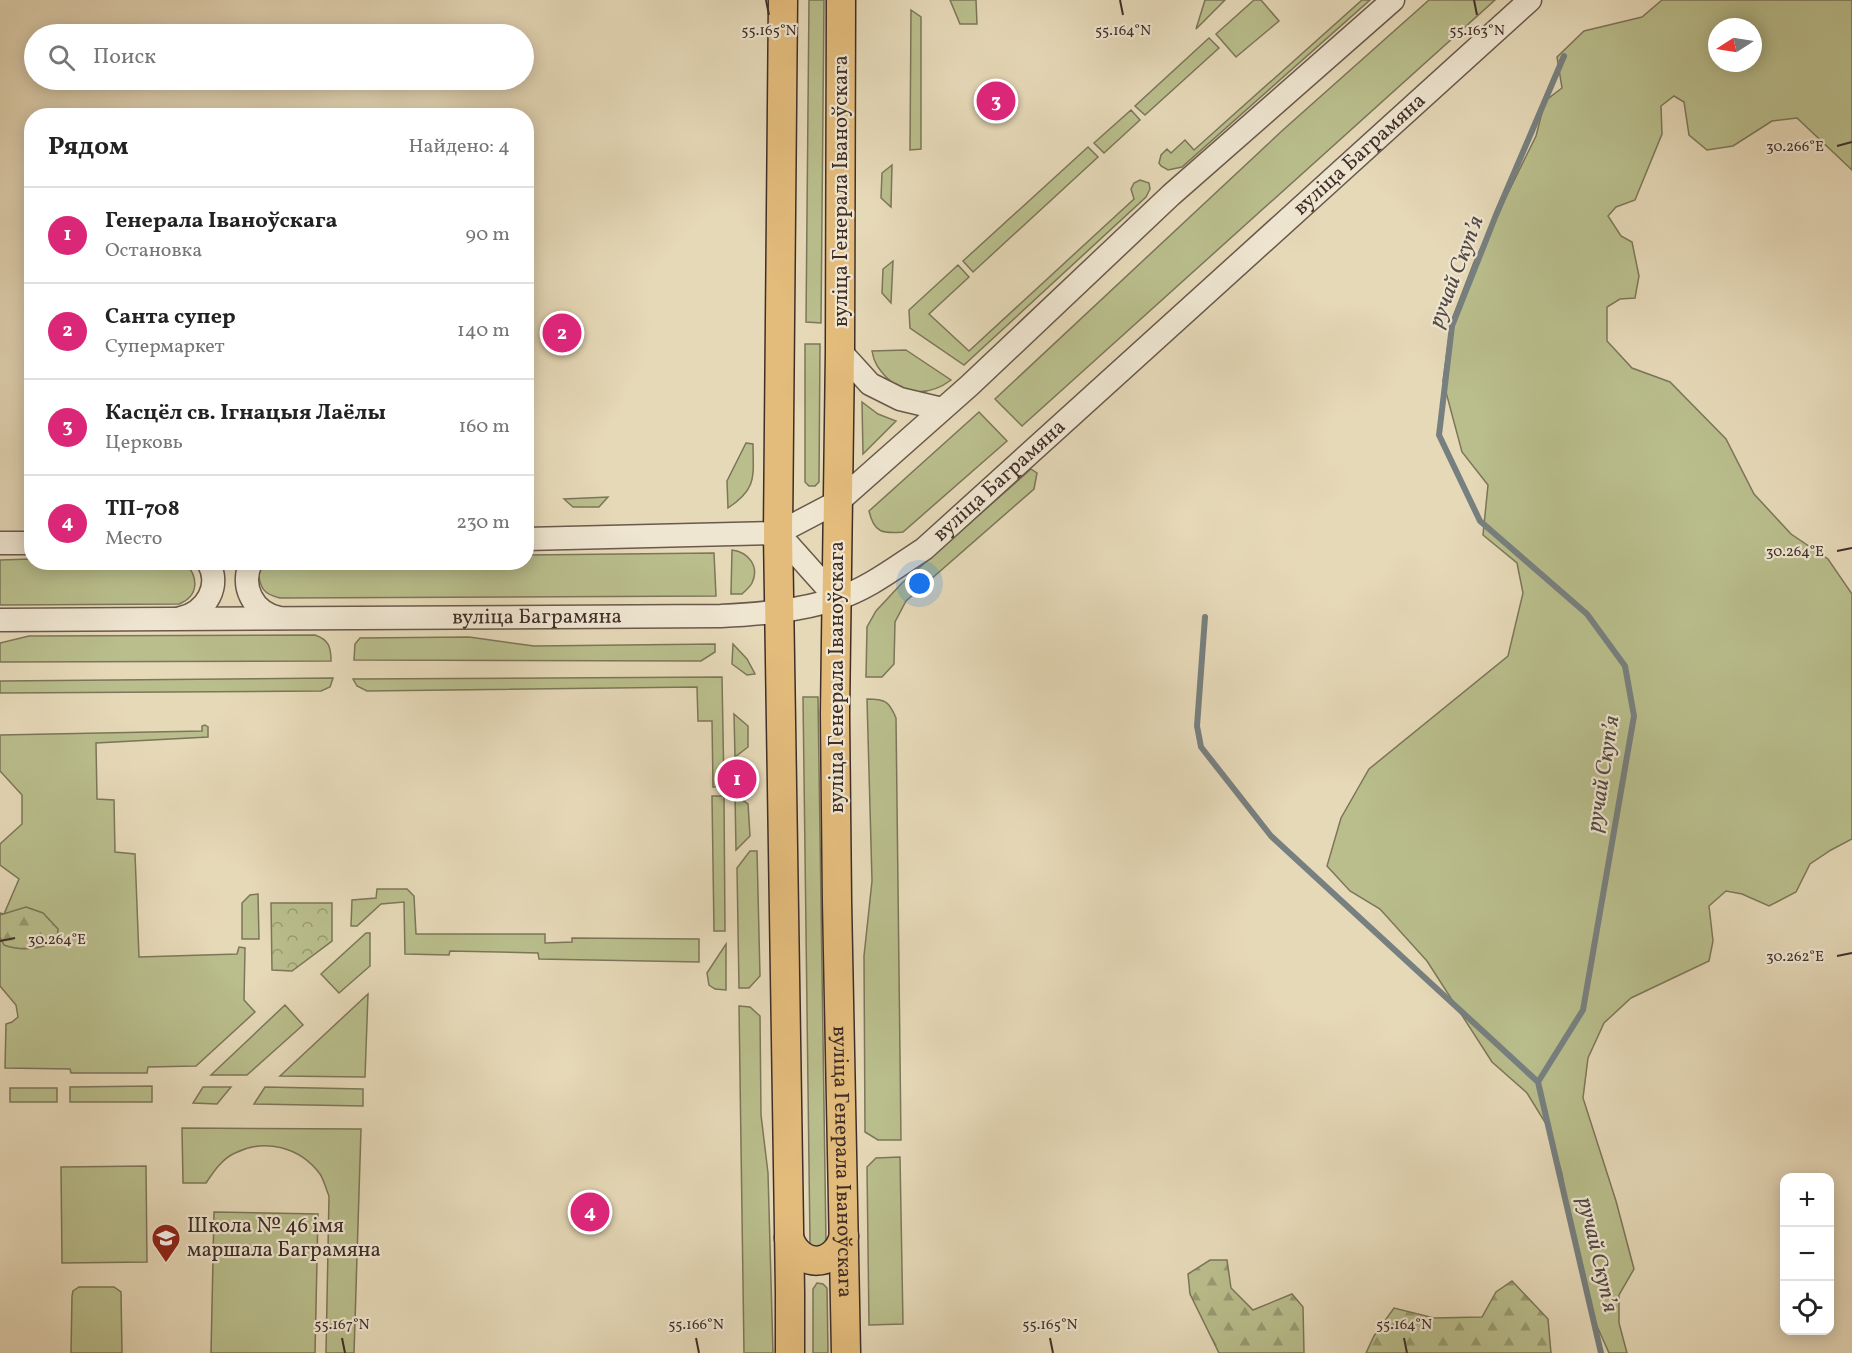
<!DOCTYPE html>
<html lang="ru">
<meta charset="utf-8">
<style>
:root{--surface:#fff;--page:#f6f6f6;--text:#222;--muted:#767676;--line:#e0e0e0;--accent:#db2777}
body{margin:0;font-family:Vollkorn,serif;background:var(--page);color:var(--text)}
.controls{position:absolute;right:18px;bottom:18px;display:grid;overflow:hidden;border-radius:12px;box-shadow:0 3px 15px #0003}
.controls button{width:54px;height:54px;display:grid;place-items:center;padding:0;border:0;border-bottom:2px solid var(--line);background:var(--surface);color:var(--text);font:30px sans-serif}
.compass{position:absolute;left:1708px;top:18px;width:54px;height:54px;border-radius:50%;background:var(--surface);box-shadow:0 3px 15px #0003;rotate:258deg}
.you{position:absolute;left:920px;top:584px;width:21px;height:21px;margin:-15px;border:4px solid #fff;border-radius:50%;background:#1a73e8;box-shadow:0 0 0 9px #1a73e833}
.badge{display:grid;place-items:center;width:39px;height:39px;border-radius:50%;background:var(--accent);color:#fff;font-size:20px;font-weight:700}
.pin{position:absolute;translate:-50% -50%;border:3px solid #fff;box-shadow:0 2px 6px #0006}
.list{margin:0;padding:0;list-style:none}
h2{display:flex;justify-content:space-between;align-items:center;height:78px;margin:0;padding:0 24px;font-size:26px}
h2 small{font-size:20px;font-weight:400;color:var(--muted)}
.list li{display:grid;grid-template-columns:39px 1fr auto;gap:18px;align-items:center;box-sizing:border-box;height:96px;padding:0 24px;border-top:2px solid var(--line)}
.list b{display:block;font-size:22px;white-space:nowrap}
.list p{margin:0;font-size:20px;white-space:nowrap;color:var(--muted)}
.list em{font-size:20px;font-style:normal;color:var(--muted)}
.icon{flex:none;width:33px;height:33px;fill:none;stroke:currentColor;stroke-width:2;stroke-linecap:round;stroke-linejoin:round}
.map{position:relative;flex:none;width:1852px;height:1353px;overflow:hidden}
.search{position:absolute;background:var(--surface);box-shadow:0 3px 15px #0003;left:24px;top:24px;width:510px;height:66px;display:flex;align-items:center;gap:15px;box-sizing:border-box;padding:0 21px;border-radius:33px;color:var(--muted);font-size:22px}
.panel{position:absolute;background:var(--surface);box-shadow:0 3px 15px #0003;left:24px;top:108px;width:510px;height:462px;border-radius:24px}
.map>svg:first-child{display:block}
.grass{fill:#b9be8c;stroke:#7c765a;stroke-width:1.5;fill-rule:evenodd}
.forest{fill:url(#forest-firs);stroke:#7c765a;stroke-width:1.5}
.park{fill:url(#park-crowns);stroke:#7c765a;stroke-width:1.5}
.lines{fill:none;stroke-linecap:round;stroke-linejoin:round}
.stream{stroke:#778080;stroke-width:6}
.tertiary-casing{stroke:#69594c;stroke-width:25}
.primary-casing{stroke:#3f2e28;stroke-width:31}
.tertiary{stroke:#efe6d1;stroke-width:22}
.primary{stroke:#e3bc7c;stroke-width:28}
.ticks{fill:none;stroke:#3f2e28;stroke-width:2}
.labels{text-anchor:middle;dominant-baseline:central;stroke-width:4.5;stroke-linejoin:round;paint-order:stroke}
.street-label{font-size:21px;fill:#3f2e28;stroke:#efe6d1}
.poi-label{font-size:21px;fill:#3f2e28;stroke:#efe6d1;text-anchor:start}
.water-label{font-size:22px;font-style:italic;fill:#524945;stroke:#efe6d1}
.ticks-label{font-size:15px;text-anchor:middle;fill:#3f2e28;stroke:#efe6d1;stroke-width:4.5;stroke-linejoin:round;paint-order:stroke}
</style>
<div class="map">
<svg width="1852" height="1353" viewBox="0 0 1852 1353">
<defs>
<pattern id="forest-firs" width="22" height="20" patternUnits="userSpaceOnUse" patternTransform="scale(1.5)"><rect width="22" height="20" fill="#b9be8c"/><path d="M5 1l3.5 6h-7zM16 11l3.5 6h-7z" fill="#989b72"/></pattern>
<pattern id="park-crowns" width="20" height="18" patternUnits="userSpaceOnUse" patternTransform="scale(1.5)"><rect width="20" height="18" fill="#b9be8c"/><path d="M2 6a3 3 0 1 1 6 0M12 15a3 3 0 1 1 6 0" fill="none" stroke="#989b72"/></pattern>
</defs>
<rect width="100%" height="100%" fill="#e6d9b8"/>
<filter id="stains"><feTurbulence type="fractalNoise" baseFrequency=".00333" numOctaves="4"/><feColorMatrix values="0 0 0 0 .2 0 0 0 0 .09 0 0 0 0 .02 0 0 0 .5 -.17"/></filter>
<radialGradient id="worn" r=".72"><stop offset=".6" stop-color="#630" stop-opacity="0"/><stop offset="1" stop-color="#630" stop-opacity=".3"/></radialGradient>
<path class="grass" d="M809 0H824L821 323 806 322Z
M950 0H976L977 24H960Z
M1205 0H1225L1196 29Z
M1254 0H1261L1279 21 1236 57 1216 34Z
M1362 0H1370L1182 167 1168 170 1161 166 1159 163 1161 155 1167 149 1171 153 1185 140 1194 150Z
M1429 0H1495L1022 426 995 399 1284 129Z
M1662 0H1852V170L1797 118 1772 121 1733 146 1707 150 1689 135 1684 102 1674 96 1661 106 1662 134 1635 200 1616 207 1608 216 1621 236 1632 242 1639 276 1635 298 1620 299 1607 307V341L1632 368 1670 382 1726 439 1754 494 1791 534 1828 559 1852 594V839L1831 850 1810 864 1796 892 1769 906 1742 894 1726 891 1709 906 1713 941 1709 961 1631 998 1604 1023 1588 1058 1583 1098 1616 1201 1634 1269 1619 1295V1323L1627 1353H1609L1596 1324 1582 1275 1571 1228 1562 1174 1548 1127 1527 1093 1492 1062 1427 961 1380 909 1350 891 1327 866 1341 818 1369 769 1508 656 1523 593 1517 563 1483 535 1488 485 1462 452 1443 381 1451 322 1474 262 1536 136 1545 101 1562 88 1557 57 1584 31 1642 17ZM1717 27H1753V63H1717Z
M911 10 921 17V149L910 150Z
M1209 38 1219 48 1145 115 1135 106Z
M1131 110 1140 120 1104 153 1094 143Z
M1088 147 1098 157 973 272 963 261Z
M892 165 891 207 881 198 882 173Z
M1140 180 1149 183 1150 189 1146 197 964 365 910 328 909 310 958 265 969 277 929 314 969 351 1134 199 1131 189 1134 183Z
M893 261 891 303 882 293 883 269Z
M805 344H820L819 482 815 486H809L805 482Z
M906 350 951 380C930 396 904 396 886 377 878 368 874 363 872 351Z
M862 402 878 414 896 421 863 454Z
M979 412 1007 441 903 532C883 534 874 533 869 511Z
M746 443 753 444C753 476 758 488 728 508L727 481Z
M1031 469 1037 473 1034 489 906 601 895 622 894 664 882 677H866L867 627 876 611 902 583Z
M608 497 599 507H573L564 499Z
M732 550C748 552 760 566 752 583 750 587 745 591 742 594H731Z
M714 553 716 596 280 598C263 594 260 588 258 571L263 562H526L527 555Z
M31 559 32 562 185 563C199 577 199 596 179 604L0 605V560Z
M315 635C329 640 331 647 331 661L0 662V643L29 636Z
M469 637 534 646 715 644V652L701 661 354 660 355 644 360 638Z
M733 644 747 659 755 674 747 675 732 664Z
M722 677 724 787H713L712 721H698L697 687 367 691 357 686 353 679Z
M333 678 330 687 321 691 0 693V681Z
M803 697H818L826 1243 822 1249 813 1248 810 1243Z
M867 699C885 699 889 701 896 718L901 1140H878L865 1132 864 956 872 881Z
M734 714 748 726V747L735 757Z
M205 725 208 727V737L96 743 97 799 114 800 115 852 135 854 139 957 237 954 239 947 245 948 244 1000 255 1012 196 1066 148 1067 147 1073H71L70 1069 5 1068 6 1024 12 1022 18 1017 16 1005 0 986V913L4 914 19 879 0 865V844L22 824V795L0 771V735L202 731V726Z
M735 795 748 804 750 836 736 850Z
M712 796H724L725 931H714Z
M750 851H757L760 976 749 988H739L737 868Z
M377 889H407L414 896 416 934H545V943L572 942V938L699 939V962L539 959 538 953 450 951 449 955 405 954 404 902 381 904 357 926H351L352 900 376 898Z
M258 894 259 939H242V903L250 895Z
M366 933H370V966L339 993 321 974Z
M726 944V990L715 989 709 985 707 973Z
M368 994 365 1077 280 1076Z
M285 1005 303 1025 247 1075H211Z
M739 1006 750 1007 760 1016 761 1115 768 1173 773 1353H744Z
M152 1086V1102H70V1087Z
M203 1087H231L217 1104 193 1103Z
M265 1087 363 1089V1106L254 1104Z
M10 1088H57V1102H10Z
M182 1128 361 1129 354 1353H326L329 1196C326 1189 324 1180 320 1174 300 1147 265 1138 235 1153 222 1159 214 1171 206 1183H183Z
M900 1157 903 1324 869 1325 867 1167 876 1158Z
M146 1166 147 1262 62 1263 61 1167Z
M214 1212 318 1214 315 1353H211Z
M817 1283 823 1284 827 1288 828 1353H813V1289Z
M79 1287H114L121 1292 122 1353H71L72 1296 73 1291Z"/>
<path class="forest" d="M26 907 43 913 58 929 57 941C40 949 23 952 4 945L0 937V915Z
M1210 1260H1227L1231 1288 1253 1310 1292 1294 1303 1307 1304 1353H1219L1190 1294 1188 1274Z
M1512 1281 1548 1319 1551 1353H1366L1374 1336 1394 1308 1434 1318 1482 1317 1496 1292Z"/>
<path class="park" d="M271 903H332V941L292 971 272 970Z"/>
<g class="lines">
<path class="stream" d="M1564 56 1496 215 1452 326 1439 435 1480 521 1587 614 1625 666 1634 716 1583 1010 1538 1082 1601 1353
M1205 617 1197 726 1201 747 1271 836 1538 1082"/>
<g class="tertiary-casing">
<g id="tertiary">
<path d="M840 351 870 384 900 399 942 409"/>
<path d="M778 533 837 599"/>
<path d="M526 539 778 533 839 501 970 385 1171 195 1393 0"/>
<path d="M0 543H32"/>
<path d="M251 562C240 587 253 612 279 618"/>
<path d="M181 618C206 612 222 586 208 562"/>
<path id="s1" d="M0 620 721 616C760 614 798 611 836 599 868 589 896 567 924 549L1530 0"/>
</g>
</g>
<g class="primary-casing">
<g id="primary">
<path d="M783 0 778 533 790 1292V1353"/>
<path id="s2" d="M841 0 840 351 835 714 837 901 846 1353"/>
<path d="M789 1238C800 1269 835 1268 844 1236"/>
</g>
</g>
<use href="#tertiary" class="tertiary"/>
<use href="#primary" class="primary"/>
</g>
<path class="ticks" d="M766 0 769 15M1120 0 1123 15M1474 0 1477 15M1837 146 1852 142M1837 551 1852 548M0 941 15 938M1837 956 1852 953M342 1338 345 1353M696 1338 699 1353M1050 1338 1053 1353M1404 1338 1407 1353"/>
<defs>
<g id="school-pin" transform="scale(1.5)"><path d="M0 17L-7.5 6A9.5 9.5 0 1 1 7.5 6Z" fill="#8f2418" stroke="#efe6d1"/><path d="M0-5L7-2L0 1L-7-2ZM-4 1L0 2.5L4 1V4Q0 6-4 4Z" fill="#fff"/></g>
</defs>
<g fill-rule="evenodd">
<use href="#school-pin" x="166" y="1238"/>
</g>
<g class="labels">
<g class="street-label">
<text stroke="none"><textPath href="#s1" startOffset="1527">вуліца Баграмяна</textPath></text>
<text transform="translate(841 191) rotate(-90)">вуліца Генерала Іваноўскага</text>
<text stroke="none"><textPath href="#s1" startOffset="1041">вуліца Баграмяна</textPath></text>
<text stroke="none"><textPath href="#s1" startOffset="537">вуліца Баграмяна</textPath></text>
<text transform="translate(837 677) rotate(-90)">вуліца Генерала Іваноўскага</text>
<text stroke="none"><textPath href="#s2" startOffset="1162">вуліца Генерала Іваноўскага</textPath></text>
</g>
<g class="poi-label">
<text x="187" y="1226">Школа № 46 імя<tspan x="187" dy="24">маршала Баграмяна</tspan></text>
</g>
<g class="water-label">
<text transform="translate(1457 272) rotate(-69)">ручай Скупʼя</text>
<text transform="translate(1604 774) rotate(-81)">ручай Скупʼя</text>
<text transform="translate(1597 1255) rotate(77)">ручай Скупʼя</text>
</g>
</g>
<g class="ticks-label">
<text x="769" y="35">55.165°N</text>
<text x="1123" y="35">55.164°N</text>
<text x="1477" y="35">55.163°N</text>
<text x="1795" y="151">30.266°E</text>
<text x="1795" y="556">30.264°E</text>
<text x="57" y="944">30.264°E</text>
<text x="1795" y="961">30.262°E</text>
<text x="342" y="1329">55.167°N</text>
<text x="696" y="1329">55.166°N</text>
<text x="1050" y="1329">55.165°N</text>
<text x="1404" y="1329">55.164°N</text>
</g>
<rect width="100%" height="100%" filter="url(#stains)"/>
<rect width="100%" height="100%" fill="url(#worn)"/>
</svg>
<div class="controls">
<button>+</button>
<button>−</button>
<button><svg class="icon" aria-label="locate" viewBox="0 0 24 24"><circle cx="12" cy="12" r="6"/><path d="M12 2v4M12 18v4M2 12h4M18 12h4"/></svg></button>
</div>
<svg class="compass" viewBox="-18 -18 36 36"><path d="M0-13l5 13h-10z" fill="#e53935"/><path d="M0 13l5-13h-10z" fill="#767676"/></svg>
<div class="you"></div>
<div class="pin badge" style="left:737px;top:779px">1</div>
<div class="pin badge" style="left:562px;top:333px">2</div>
<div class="pin badge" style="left:996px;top:101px">3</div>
<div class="pin badge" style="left:590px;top:1212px">4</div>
<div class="search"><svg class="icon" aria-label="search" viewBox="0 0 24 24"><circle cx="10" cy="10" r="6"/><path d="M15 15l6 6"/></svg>Поиск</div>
<section class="panel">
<h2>Рядом<small>Найдено: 4</small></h2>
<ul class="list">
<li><span class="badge">1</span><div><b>Генерала Іваноўскага</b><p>Остановка</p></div><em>90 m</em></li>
<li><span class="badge">2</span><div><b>Санта супер</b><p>Супермаркет</p></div><em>140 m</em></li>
<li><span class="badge">3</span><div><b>Касцёл св. Ігнацыя Лаёлы</b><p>Церковь</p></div><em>160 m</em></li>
<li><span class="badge">4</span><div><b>ТП-708</b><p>Место</p></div><em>230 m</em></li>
</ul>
</section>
</div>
